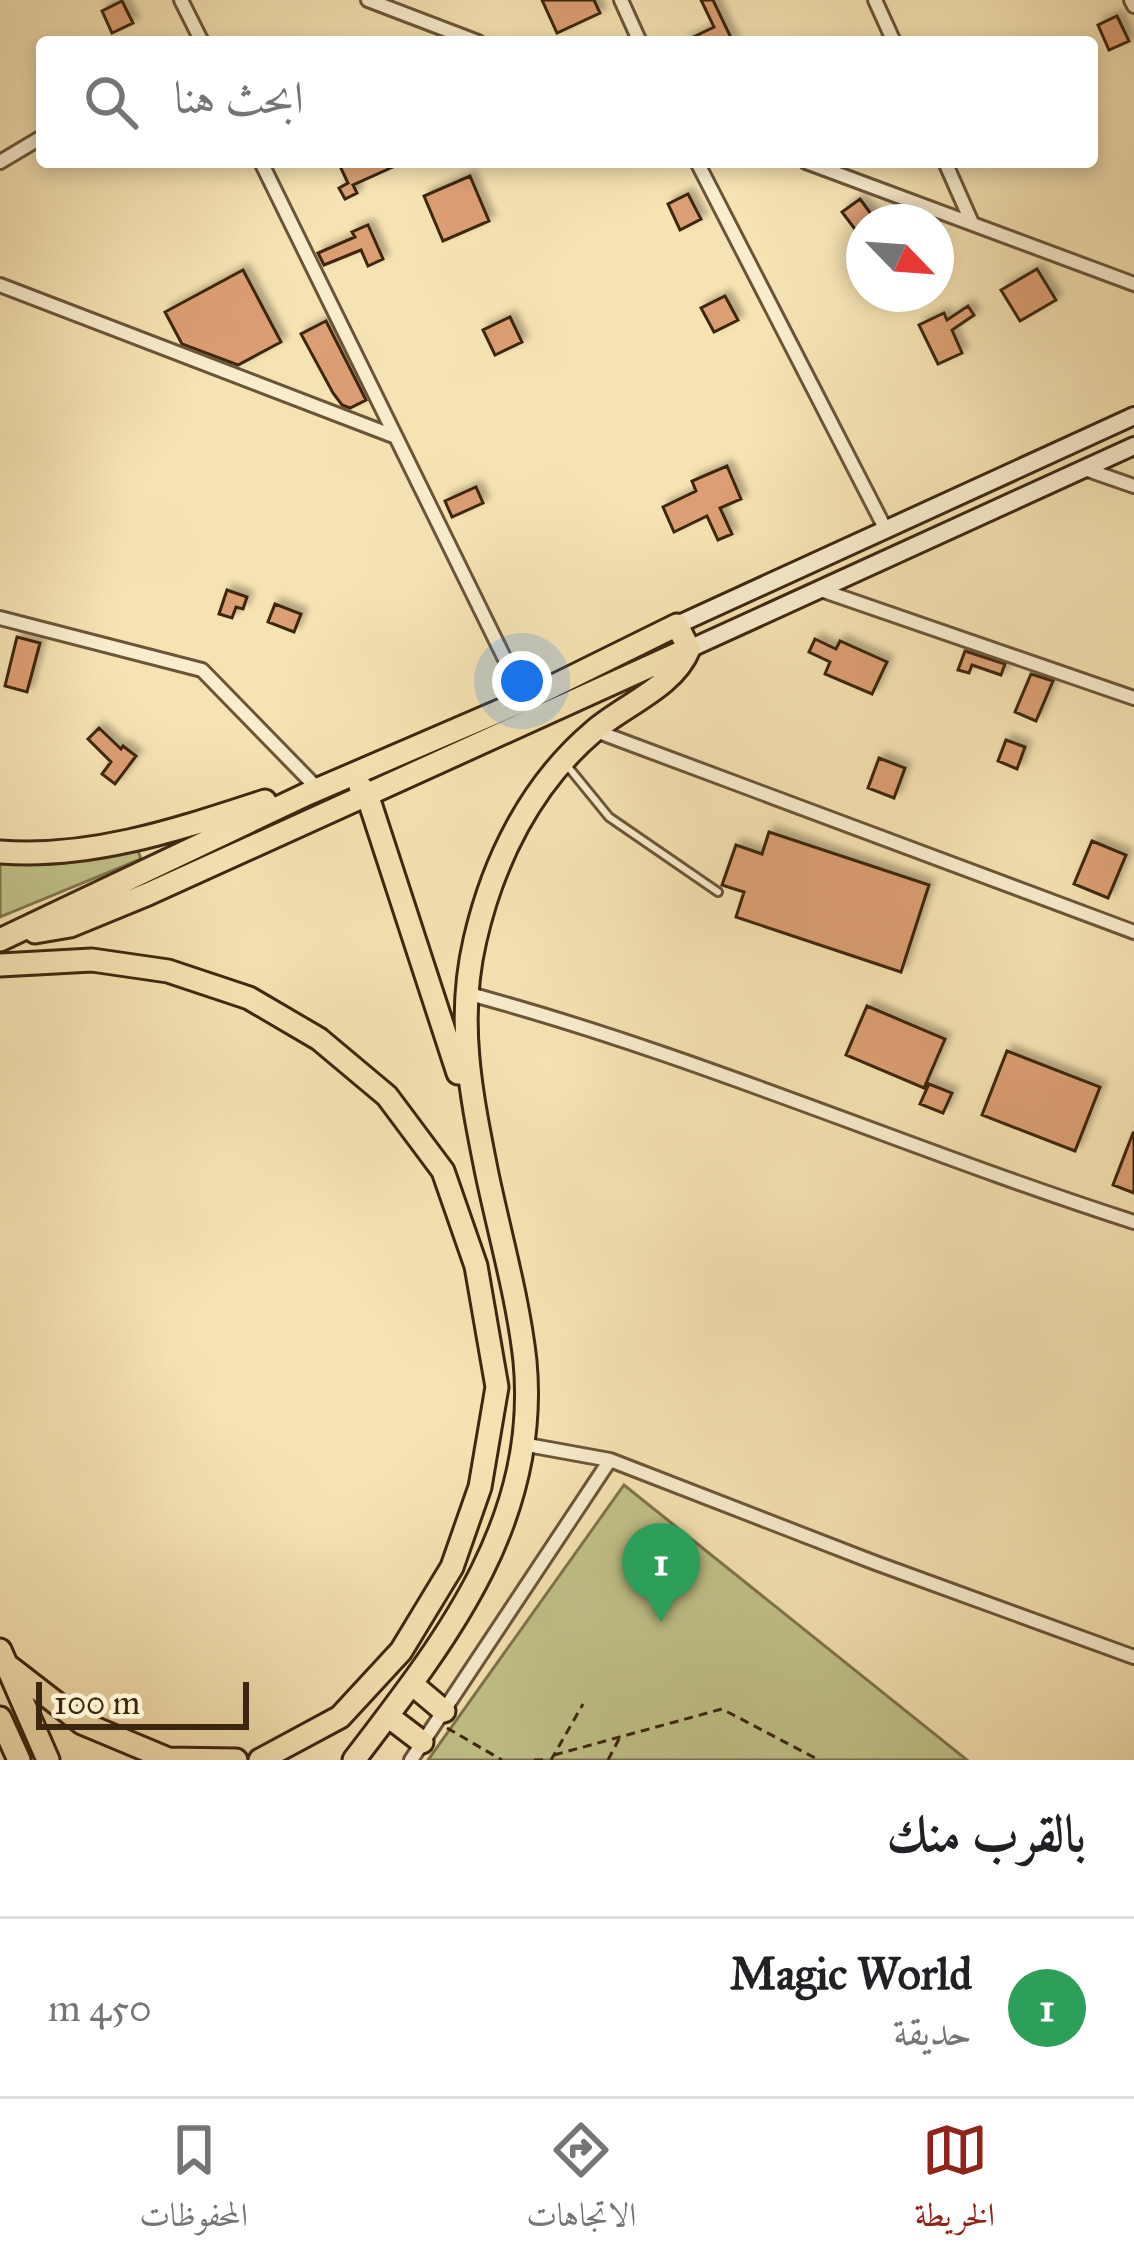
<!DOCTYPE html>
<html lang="ar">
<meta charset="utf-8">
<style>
:root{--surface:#fff;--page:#f6f6f6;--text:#202124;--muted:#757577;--line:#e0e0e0;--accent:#8f2418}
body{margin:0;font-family:"IM FELL Great Primer",Amiri,serif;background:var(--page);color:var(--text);direction:rtl}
.compass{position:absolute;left:846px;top:204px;width:108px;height:108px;border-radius:50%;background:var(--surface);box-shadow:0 6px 18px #0003;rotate:115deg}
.scale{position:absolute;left:36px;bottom:30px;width:213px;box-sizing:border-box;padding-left:12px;border:6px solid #3d260f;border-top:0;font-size:33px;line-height:42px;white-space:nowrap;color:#3d260f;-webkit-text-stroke:9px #f9edce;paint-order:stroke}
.you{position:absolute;left:522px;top:681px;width:42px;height:42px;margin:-30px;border:9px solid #fff;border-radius:50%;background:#1a73e8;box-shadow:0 0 0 18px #1a73e833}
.badge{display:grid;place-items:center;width:78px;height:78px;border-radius:50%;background:var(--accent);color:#fff;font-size:39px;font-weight:700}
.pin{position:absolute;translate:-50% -99px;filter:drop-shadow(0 3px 6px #0008)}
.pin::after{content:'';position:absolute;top:63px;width:42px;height:36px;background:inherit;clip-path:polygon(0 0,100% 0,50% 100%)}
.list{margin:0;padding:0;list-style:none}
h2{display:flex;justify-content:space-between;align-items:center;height:156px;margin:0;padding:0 48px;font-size:51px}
h2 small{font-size:39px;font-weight:400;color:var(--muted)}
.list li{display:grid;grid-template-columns:78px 1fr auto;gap:36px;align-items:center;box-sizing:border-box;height:180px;padding:0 48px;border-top:3px solid var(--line)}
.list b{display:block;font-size:45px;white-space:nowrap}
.list p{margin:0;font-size:39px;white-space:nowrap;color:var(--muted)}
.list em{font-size:39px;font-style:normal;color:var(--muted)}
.icon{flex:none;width:66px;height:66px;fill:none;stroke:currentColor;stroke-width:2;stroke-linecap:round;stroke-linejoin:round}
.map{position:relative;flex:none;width:1134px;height:1760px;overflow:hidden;direction:ltr}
.search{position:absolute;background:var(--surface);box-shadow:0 6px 18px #0003;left:36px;right:36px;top:36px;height:132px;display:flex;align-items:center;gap:30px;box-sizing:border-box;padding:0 42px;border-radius:12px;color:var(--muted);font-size:45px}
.sheet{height:336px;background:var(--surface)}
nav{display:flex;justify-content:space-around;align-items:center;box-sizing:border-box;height:168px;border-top:3px solid var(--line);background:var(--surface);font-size:33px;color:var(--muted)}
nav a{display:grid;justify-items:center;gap:6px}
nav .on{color:var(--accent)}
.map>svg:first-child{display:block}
.green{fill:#c1c289;stroke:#7f744c;stroke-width:3}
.building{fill:#dc9f73;stroke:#3d260f;stroke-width:3;filter:url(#shadow)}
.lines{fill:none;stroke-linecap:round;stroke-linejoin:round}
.service-casing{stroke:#6b5538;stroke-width:12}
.minor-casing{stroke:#6b5538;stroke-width:18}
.secondary-casing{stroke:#3d260f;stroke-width:22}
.motorway-casing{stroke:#3d260f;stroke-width:27}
.path{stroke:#3d260f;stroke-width:3;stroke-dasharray:9 6;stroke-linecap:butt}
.service{stroke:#f9edce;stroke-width:6}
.minor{stroke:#f9edce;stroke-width:12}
.secondary{stroke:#f9edce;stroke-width:16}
.motorway{stroke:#f6e3b3;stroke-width:21}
</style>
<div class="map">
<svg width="1134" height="1760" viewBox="0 0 1134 1760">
<defs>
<filter id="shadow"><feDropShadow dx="5.5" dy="-5.5" stdDeviation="3" flood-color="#0004"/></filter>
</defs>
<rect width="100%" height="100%" fill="#f6e3b3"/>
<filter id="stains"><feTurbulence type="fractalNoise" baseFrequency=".00167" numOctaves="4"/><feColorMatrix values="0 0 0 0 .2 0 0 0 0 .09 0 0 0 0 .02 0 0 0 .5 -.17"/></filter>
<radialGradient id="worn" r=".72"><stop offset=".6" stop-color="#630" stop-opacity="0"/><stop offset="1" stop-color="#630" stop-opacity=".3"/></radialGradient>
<path class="green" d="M138 851 141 859 0 917V861L47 864Z
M624 1485 967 1760H428Z"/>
<path class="building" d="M542 0H594L600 13 557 33Z
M701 0H713L733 42H683L714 27Z
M122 1 133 23 112 33 102 11Z
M1117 16 1129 41 1109 50 1098 25Z
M338 162H404L353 185 357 193 345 199 339 188 348 183Z
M470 176 489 221 443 241 424 196Z
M688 194 701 219 680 230 668 204Z
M860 199 877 222H864V241L842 212Z
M368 225 383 259 368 266 361 250 324 265 318 253 355 237 352 232Z
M1037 269 1056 300 1020 321 1001 290Z
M243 270 281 342 238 365 182 344 165 312Z
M725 296 738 320 714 332 701 308Z
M968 306 974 315 952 330 962 353 938 364 919 325 944 313 947 320Z
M510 317 522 342 495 355 483 330Z
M326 321 366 400 350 408 342 405 333 393 301 334Z
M727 466 741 499 720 508 732 534 718 540 707 516 674 532 663 507 696 491 692 481Z
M476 487 483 503 452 517 445 501Z
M227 590 247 597 243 609 236 607 232 618 219 614Z
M275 604 301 614 294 632 268 622Z
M17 637 40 643 27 692 5 686Z
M815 639 836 649 840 641 887 662 872 694 825 674 830 662 809 652Z
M965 651 1005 664 1001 675 972 665 969 673 958 670Z
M1031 674 1053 681 1036 721 1015 712Z
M99 728 121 749 123 746 136 756 115 784 102 774 111 762 88 739Z
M1006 740 1025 747 1017 769 998 761Z
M879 758 905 768 894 798 868 788Z
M769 832 929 885 901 972 736 917 744 892 722 885 736 845 762 854Z
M1092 841 1126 855 1108 898 1074 884Z
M867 1006 945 1039 924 1088 846 1055Z
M1007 1051 1100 1087 1075 1151 982 1115Z
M929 1084 952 1093 943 1113 920 1104Z
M1133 1133H1134V1193L1113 1185Z"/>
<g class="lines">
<g class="service-casing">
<path id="service" d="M565 763 609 817 718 892"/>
</g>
<g class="minor-casing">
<path id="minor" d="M181 0 202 42
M368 0 478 42
M621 0 640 42
M875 0 894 42
M1131 0 1134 6
M0 162 42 137
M261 162 525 700
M697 162 886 530
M806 162 1134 284
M945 162 972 223
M0 285 396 437
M1085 469 1134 486
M821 590 1134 698
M0 618 202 670 318 789
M596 731 1134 932
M466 993C694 1054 910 1150 1134 1222
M522 1444 610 1460 873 1562 1134 1657
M411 1760 610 1460"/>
</g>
<g class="secondary-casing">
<path id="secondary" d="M677 625 1134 416
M689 649 1134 446"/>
</g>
<g class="motorway-casing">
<path id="motorway" d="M360 786 367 794 458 1073
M0 852C92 859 179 829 265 801
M35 932 70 926 148 894 688 649
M0 940 307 794 525 700 677 625 689 649
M0 965 92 960 168 971 249 998 319 1039 387 1096 443 1171 476 1266 497 1387 480 1487 452 1567 401 1651 340 1717 260 1760
M0 1650 48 1760
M7 1665 82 1723 168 1759 236 1760
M412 1684 444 1711
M388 1716 422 1742
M0 1718 19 1760
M354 1760C445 1641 540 1522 525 1361 518 1298 500 1236 487 1174 471 1094 456 1021 475 940 493 861 531 784 594 731 624 705 674 687 689 649"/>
</g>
<path class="path" d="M447 1728 502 1760
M554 1755 722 1709 819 1760
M534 1760H545
M551 1760 583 1704
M608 1760 619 1739"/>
<use href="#service" class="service"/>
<use href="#minor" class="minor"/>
<use href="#secondary" class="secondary"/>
<use href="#motorway" class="motorway"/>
</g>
<rect width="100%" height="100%" filter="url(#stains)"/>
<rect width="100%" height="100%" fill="url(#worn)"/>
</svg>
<svg class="compass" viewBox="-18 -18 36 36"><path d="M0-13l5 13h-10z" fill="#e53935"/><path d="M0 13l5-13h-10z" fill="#757577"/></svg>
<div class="scale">100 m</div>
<div class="you"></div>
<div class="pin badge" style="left:661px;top:1622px;background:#2e9e5b">1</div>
<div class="search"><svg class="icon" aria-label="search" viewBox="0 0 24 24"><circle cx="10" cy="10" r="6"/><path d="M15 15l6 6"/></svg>ابحث هنا</div>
</div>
<section class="sheet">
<h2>بالقرب منك<small></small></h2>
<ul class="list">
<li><span class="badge" style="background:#2e9e5b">1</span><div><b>Magic World</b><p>حديقة</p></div><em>450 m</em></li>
</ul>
</section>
<nav>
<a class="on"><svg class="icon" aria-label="map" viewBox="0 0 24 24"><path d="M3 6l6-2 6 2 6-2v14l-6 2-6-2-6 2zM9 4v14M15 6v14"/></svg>الخريطة</a>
<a><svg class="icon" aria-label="directions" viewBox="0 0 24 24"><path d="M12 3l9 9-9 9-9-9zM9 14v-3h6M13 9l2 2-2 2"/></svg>الاتجاهات</a>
<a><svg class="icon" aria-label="saved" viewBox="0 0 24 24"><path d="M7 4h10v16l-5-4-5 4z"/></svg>المحفوظات</a>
</nav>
